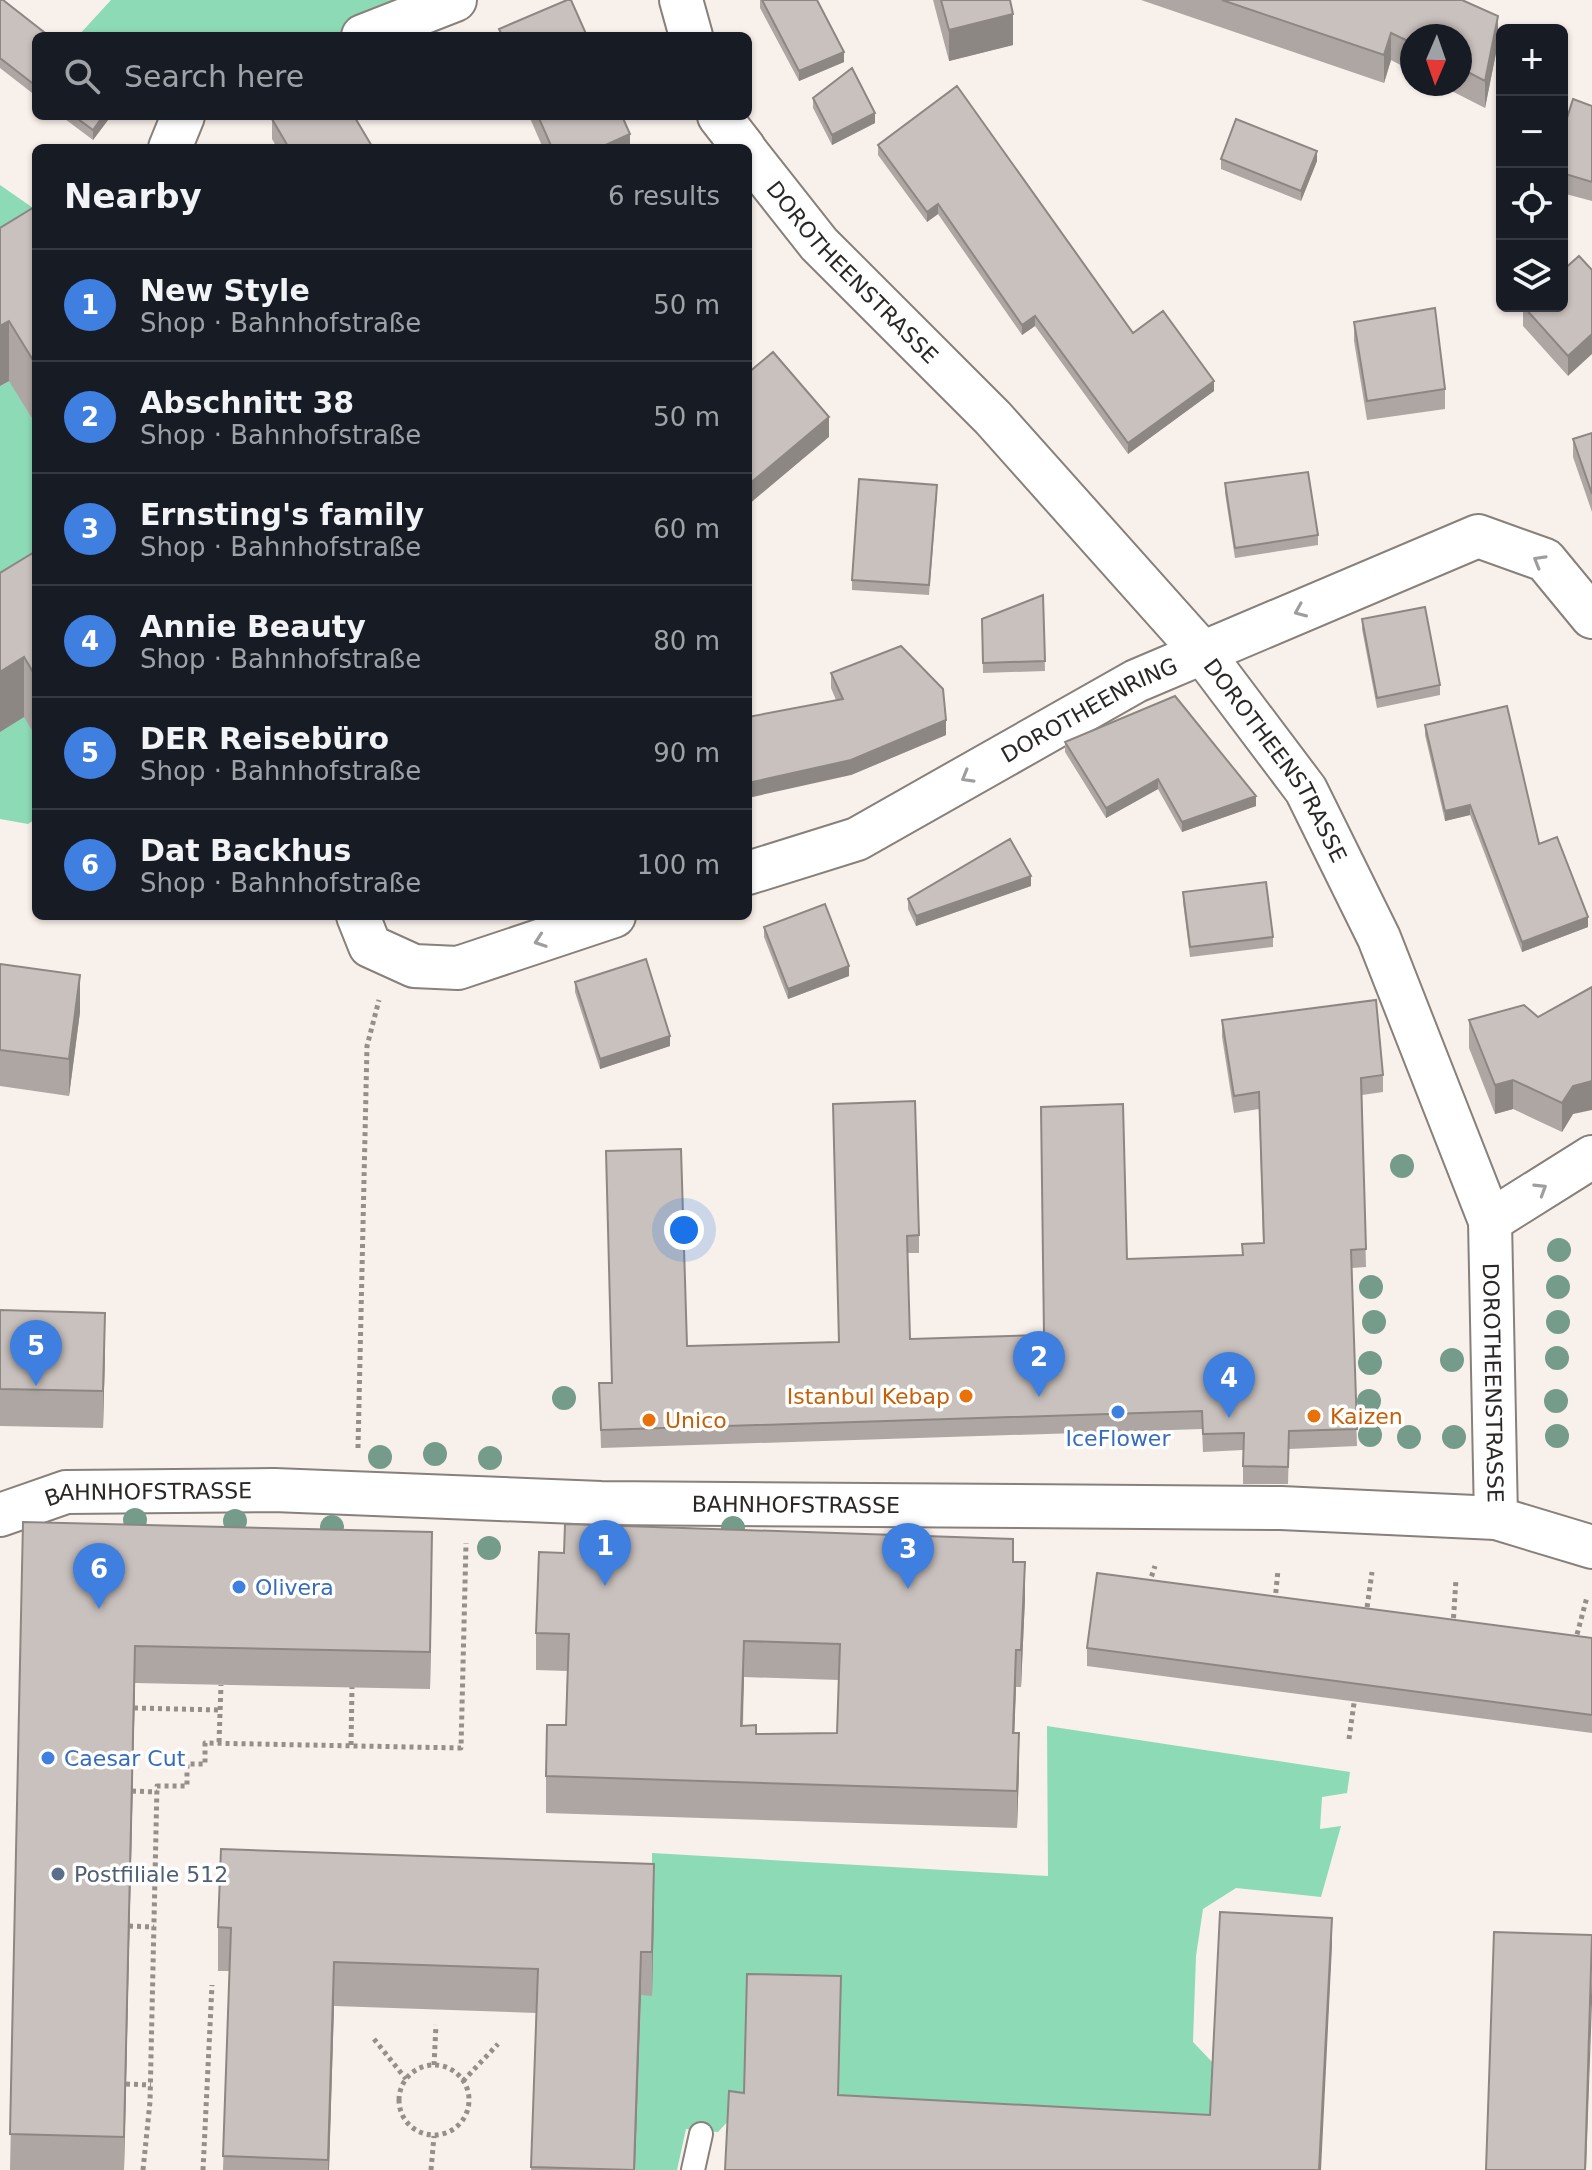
<!DOCTYPE html>
<meta charset="utf-8">
<style>
:root{--surface:#171b24;--page:#20242c;--text:#f1f3f6;--muted:#9ea1a6;--line:#363941;--accent:#7c3aed}
body{margin:0;font-family:"DejaVu Sans",sans-serif;background:var(--page);color:var(--text)}
.controls{position:absolute;right:24px;top:24px;display:grid;overflow:hidden;border-radius:12px;box-shadow:0 2px 6px #0004}
.controls button{width:72px;height:72px;display:grid;place-items:center;padding:0;border:0;border-bottom:2px solid var(--line);background:var(--surface);color:var(--text);font:40px sans-serif}
.compass{position:absolute;left:1400px;top:24px;width:72px;height:72px;border-radius:50%;background:var(--surface);box-shadow:0 2px 6px #0004;rotate:182deg}
.you{position:absolute;left:684px;top:1230px;width:28px;height:28px;margin:-20px;border:6px solid #fff;border-radius:50%;background:#1a73e8;box-shadow:0 0 0 12px #1a73e833}
.badge{display:grid;place-items:center;width:52px;height:52px;border-radius:50%;background:var(--accent);color:#fff;font-size:26px;font-weight:700}
.pin{position:absolute;translate:-50% -66px;filter:drop-shadow(0 2px 4px #0008)}
.pin::after{content:'';position:absolute;top:42px;width:28px;height:24px;background:inherit;clip-path:polygon(0 0,100% 0,50% 100%)}
.list{margin:0;padding:0;list-style:none}
h2{display:flex;justify-content:space-between;align-items:center;height:104px;margin:0;padding:0 32px;font-size:34px}
h2 small{font-size:26px;font-weight:400;color:var(--muted)}
.list li{display:grid;grid-template-columns:52px 1fr auto;gap:24px;align-items:center;box-sizing:border-box;height:112px;padding:0 32px;border-top:2px solid var(--line)}
.list b{display:block;font-size:30px;white-space:nowrap}
.list p{margin:0;font-size:26px;white-space:nowrap;color:var(--muted)}
.list em{font-size:26px;font-style:normal;color:var(--muted)}
.icon{flex:none;width:44px;height:44px;fill:none;stroke:currentColor;stroke-width:2;stroke-linecap:round;stroke-linejoin:round}
.map{position:relative;flex:none;width:1592px;height:2170px;overflow:hidden}
.search{position:absolute;background:var(--surface);box-shadow:0 2px 6px #0004;left:32px;top:32px;width:720px;height:88px;display:flex;align-items:center;gap:20px;box-sizing:border-box;padding:0 28px;border-radius:12px;color:var(--muted);font-size:30px}
.panel{position:absolute;background:var(--surface);box-shadow:0 2px 6px #0004;left:32px;top:144px;width:720px;height:776px;border-radius:12px}
.map>svg:first-child{display:block}
.green{fill:#8ddab6}
.lines{fill:none;stroke-linecap:round;stroke-linejoin:round}
.lane-casing{stroke:#87807b;stroke-width:26}
.street-casing{stroke:#87807b;stroke-width:46}
.path{stroke:#958f8b;stroke-width:5;stroke-dasharray:4 4;stroke-linecap:butt}
.lane{stroke:#fff;stroke-width:22}
.street{stroke:#fff;stroke-width:42}
.tree{fill:#759c8b}
.wall{fill:#ada6a3;fill-rule:evenodd}
.shaded-wall{fill:#8d8784}
.building{fill:#c9c1bd;stroke:#8d8784;stroke-width:2;fill-rule:evenodd}
.oneway{stroke:#9f9e9d}
.food-dot{fill:#e8710a;stroke:#fff;stroke-width:3}
.shop-dot{fill:#3f7fe0;stroke:#fff;stroke-width:3}
.service-dot{fill:#5c6f8a;stroke:#fff;stroke-width:3}
.labels{text-anchor:middle;dominant-baseline:central;stroke-width:7;stroke-linejoin:round;paint-order:stroke}
.street-label{font-size:22px;fill:#2a2725;stroke:#fff}
.food-label{font-size:22px;fill:#c56008;stroke:#fff;text-anchor:start}
.shop-label{font-size:22px;fill:#366cbe;stroke:#fff;text-anchor:start}
.service-label{font-size:22px;fill:#4e5e75;stroke:#fff;text-anchor:start}
</style>
<div class="map">
<svg width="1592" height="2170" viewBox="0 0 1592 2170">
<rect width="100%" height="100%" fill="#f8f0ea"/>
<path class="green" d="M111 0H468L363 36H78Z
M0 185 36 210 0 288Z
M15 377 17 393 36 425V611L0 633V386Z
M30 713 36 737V819L28 824 0 819V732Z
M1047 1726 1350 1772 1347 1793 1322 1797 1320 1829 1341 1826 1321 1897 1236 1888 1203 1909 1196 1956 1193 2042 1214 2064 1210 2144 729 2120 718 2132 686 2129 677 2170H635L641 1995H652V1853L1048 1876Z"/>
<g class="lines">
<g class="lane-casing">
<path id="lane" d="M693 2170 701 2134"/>
</g>
<g class="street-casing">
<g id="street">
<path d="M681 0 691 36"/>
<path d="M363 36 455 0"/>
<path d="M719 116 744 148"/>
<path d="M170 148 183 116"/>
<path id="s1" d="M748 154 819 244 993 418 1202 652 1306 790 1379 938 1490 1221 1496 1518"/>
<path id="s2" d="M748 873 857 839 1136 681 1478 536 1545 560 1592 617"/>
<path d="M358 916 370 946 414 966 458 968 614 916"/>
<path d="M1490 1221 1592 1157"/>
<path id="s3" d="M0 1515 66 1492 274 1490 601 1503 1281 1508 1496 1518 1592 1547"/>
</g>
</g>
<path class="path" d="M358 1448 367 1046 379 1000
M1149 1584 1155 1566
M1275 1601 1278 1570
M1366 1615 1372 1572
M1453 1626 1456 1579
M1575 1642 1587 1597
M134 1708 220 1710
M1349 1739 1355 1696
M219 1742 221 1685
M351 1745 352 1687
M132 1791 157 1792
M129 1926 154 1927
M374 2039 406 2079
M399 2100a35 35 0 1 1 70 0a35 35 0 1 1-70 0Z
M434 2065 436 2025
M463 2081 498 2044
M126 2084 151 2085
M143 2170 150 2102 157 1786H187V1764H205V1743L461 1748 466 1543
M203 2170 212 1985
M431 2170 434 2136"/>
<use href="#lane" class="lane"/>
<use href="#street" class="street"/>
</g>
<g class="tree">
<circle cx="1402" cy="1166" r="12"/>
<circle cx="1559" cy="1250" r="12"/>
<circle cx="1371" cy="1287" r="12"/>
<circle cx="1558" cy="1287" r="12"/>
<circle cx="1374" cy="1322" r="12"/>
<circle cx="1558" cy="1322" r="12"/>
<circle cx="1557" cy="1358" r="12"/>
<circle cx="1452" cy="1360" r="12"/>
<circle cx="1370" cy="1363" r="12"/>
<circle cx="564" cy="1398" r="12"/>
<circle cx="1369" cy="1401" r="12"/>
<circle cx="1556" cy="1401" r="12"/>
<circle cx="1370" cy="1435" r="12"/>
<circle cx="1557" cy="1436" r="12"/>
<circle cx="1409" cy="1437" r="12"/>
<circle cx="1454" cy="1437" r="12"/>
<circle cx="435" cy="1454" r="12"/>
<circle cx="380" cy="1457" r="12"/>
<circle cx="490" cy="1458" r="12"/>
<circle cx="135" cy="1520" r="12"/>
<circle cx="235" cy="1521" r="12"/>
<circle cx="332" cy="1527" r="12"/>
<circle cx="733" cy="1528" r="12"/>
<circle cx="489" cy="1548" r="12"/>
</g>
<path class="wall" d="M0 0 36 36V96L0 68Z
M760 0H817L844 62 799 81 760 8Z
M933 0H1010L1013 45 949 61Z
M1141 0H1462L1498 43 1485 108 1438 84H1460V36H1412V71L1391 60 1384 83Z
M813 98 875 123 832 145 813 108Z
M1592 106V201L1562 193V134Z
M61 116H111L93 140Z
M529 116H622L630 148H543Z
M272 119 373 148H277L272 139Z
M878 145 1133 333 1214 391 1128 454 1035 326 1022 335 938 214 927 222 878 155Z
M1221 159 1317 161 1301 201 1221 169Z
M36 206V425L9 381 0 386V228Z
M1592 270 1568 376 1523 326V306Z
M1354 322 1445 389V409L1367 420 1354 341Z
M1592 433V512L1573 457V439Z
M1225 483 1318 535V545L1235 558 1225 493Z
M937 495 929 595 852 590V580Z
M36 551V737L24 717 0 732Z
M1043 595 1045 671 983 673 982 619Z
M1362 619 1440 685V695L1377 708 1362 629Z
M831 673 946 735 851 775 836 700 831 688Z
M1425 725 1588 927 1522 952 1470 815 1445 821 1425 735Z
M1065 742 1256 806 1182 832 1158 789 1106 818 1065 752Z
M1031 886 916 926 908 909V899Z
M1183 892 1273 937V947L1190 957 1183 902Z
M764 927 849 976 788 999 764 937Z
M0 964 80 1012 69 1096 0 1086Z
M575 982 670 1046 600 1069 575 992Z
M1538 1017 1573 1114 1562 1132 1513 1109 1495 1114 1469 1048V1020Z
M1222 1020 1383 1075V1092L1362 1095 1366 1267 1352 1268 1357 1446 1289 1449 1288 1484H1243V1450L1203 1452 1202 1429 601 1448 599 1383H612L687 1346 839 1342 833 1122 919 1235V1253H907L910 1339 1043 1335 1127 1259 1242 1256 1263 1243 1259 1109 1234 1113 1222 1037Z
M0 1310 105 1350 103 1428 0 1426Z
M23 1522 432 1568 430 1689 135 1683 124 2170H10Z
M1013 1562 1025 1598 1021 1687H1016L1014 1733 1019 1770 1017 1828 546 1813V1776L566 1725 567 1671 536 1670V1633ZM744 1677 839 1680 837 1733 756 1734 743 1726Z
M1592 1638V1733L1087 1666V1648Z
M654 1907 652 1996 641 1995 635 2170H531L536 2013 334 2006 329 2170H223L229 1971H218V1927Z"/>
<path class="shaded-wall" d="M1013 14V45L949 61V30Z
M1498 16V43L1485 108V81Z
M1391 33V60L1384 83V55Z
M844 52V62L799 81V71Z
M875 113V123L832 145V135Z
M103 116H111L93 140V130Z
M630 134V148H599Z
M1317 151V161L1301 201V191Z
M938 204V214L927 222V212Z
M1035 316V326L1022 335V325Z
M9 321V381L0 386V326Z
M1592 334V354L1568 376V356Z
M1214 381V391L1128 454V443Z
M829 417V437L748 505V485Z
M24 657V717L0 732V672Z
M946 720V735L851 775 748 798V783Z
M1158 779V789L1106 818V808Z
M1256 796V806L1182 832V822Z
M1470 805V815L1445 821V811Z
M1031 876V886L916 926V916Z
M1588 917V927L1522 952V942Z
M849 966V976L788 999V989Z
M80 975V1012L69 1096V1059Z
M670 1036V1046L600 1069V1059Z
M1513 1080V1109L1495 1114V1085Z
M1592 1081V1110L1573 1114 1562 1132V1103L1573 1086Z
M105 1313V1350L103 1428V1391Z
M432 1532V1568L430 1689V1652Z
M1025 1562V1598L1021 1687V1650Z
M744 1641V1677L741 1762V1726Z
M135 1646V1683L124 2170V2137Z
M1016 1650V1687L1013 1770V1733Z
M1019 1733V1770L1017 1828V1791Z
M654 1864V1907L652 1996V1952Z
M1332 1918V1946L1321 2170H1319Z
M641 1952V1995L635 2170H634Z
M334 1962V2006L329 2170H328Z
M1592 1967V2003L1586 2170H1585Z"/>
<path class="building" d="M0 0H3L49 36H36V86L0 58Z
M567 0H571L587 36H502L499 29Z
M762 0H817L844 52 799 71Z
M941 0H1010L1013 14 949 30Z
M1222 0H1462L1498 16 1485 81 1460 68V36H1412V43L1391 33 1384 55Z
M852 68 875 113 832 135 813 98Z
M957 86 1133 333 1163 311 1214 381 1128 443 1035 316 1022 325 938 204 927 212 878 145Z
M1573 99 1592 106V182L1562 173V134Z
M74 116H103L93 130Z
M277 116H354L373 148H289L272 119Z
M538 116H622L630 134 599 148H552Z
M1236 119 1317 151 1301 191 1221 159Z
M36 206V365L9 321 0 326V228Z
M1579 256 1592 270V334L1568 356 1523 306H1562V271Z
M1435 308 1445 389 1367 401 1354 322Z
M773 352 829 417 748 485V373Z
M1592 433V494L1573 439Z
M1308 472 1318 535 1235 548 1225 483Z
M859 479 937 485 929 585 852 580Z
M36 551V677L24 657 0 672V573Z
M1043 595 1045 661 983 663 982 619Z
M1425 607 1440 685 1377 698 1362 619Z
M901 646 943 689 946 720 851 760 748 783V717L843 699 831 673Z
M1175 696 1256 796 1182 822 1158 779 1106 808 1065 742Z
M1507 706 1539 844 1557 837 1588 917 1522 942 1470 805 1445 811 1425 725Z
M1010 839 1031 876 916 916 908 899Z
M1266 882 1273 937 1190 947 1183 892Z
M825 904 849 966 788 989 764 927Z
M646 959 670 1036 600 1059 575 982Z
M0 964 80 975 69 1059 0 1050Z
M1592 987V1081L1573 1086 1562 1103 1513 1080 1495 1085 1469 1020 1524 1005 1538 1017Z
M1376 1000 1383 1075 1361 1078 1366 1249 1351 1250 1357 1429 1289 1431 1288 1467 1243 1466 1244 1433 1203 1434 1202 1411 601 1430 599 1383H612L606 1151 681 1149 687 1346 839 1342 833 1104 915 1101 919 1235 907 1236 910 1339 1044 1335 1041 1107 1123 1104 1127 1259 1243 1255 1242 1244 1264 1243 1259 1092 1234 1096 1222 1020Z
M0 1310 105 1313 103 1391 0 1389Z
M23 1522 432 1532 430 1652 135 1646 124 2137 10 2134Z
M565 1524 1013 1539V1562H1025L1021 1650H1016L1013 1733H1019L1017 1791 546 1776 547 1725H566L569 1634 536 1633 539 1552 564 1553ZM744 1641 840 1644 837 1733 756 1734V1725L741 1726Z
M1097 1573 1592 1638V1715L1087 1648Z
M221 1849 654 1864 652 1952H641L634 2170 531 2167 538 1969 334 1962 328 2160 223 2156 231 1928 218 1927Z
M1220 1912 1332 1918 1319 2170H725L729 2091 744 2093 747 1974 841 1976 838 2095 1210 2115Z
M1494 1932 1592 1935 1585 2170H1486Z"/>
<defs><path id="oneway-chevron" d="M-2-3.5L2.5 0L-2 3.5" fill="none" stroke-width="1.6" stroke-linecap="round" stroke-linejoin="round" transform="scale(2)"/></defs>
<g class="oneway">
<use href="#oneway-chevron" transform="translate(1539 561) rotate(-150)"/>
<use href="#oneway-chevron" transform="translate(1300 611) rotate(157)"/>
<use href="#oneway-chevron" transform="translate(967 777) rotate(150)"/>
<use href="#oneway-chevron" transform="translate(540 941) rotate(161)"/>
<use href="#oneway-chevron" transform="translate(1541 1189) rotate(-32)"/>
</g>
<g class="food-dot">
<circle cx="966" cy="1396" r="8"/>
<circle cx="1314" cy="1416" r="8"/>
<circle cx="649" cy="1420" r="8"/>
</g>
<g class="shop-dot">
<circle cx="1118" cy="1412" r="8"/>
<circle cx="239" cy="1587" r="8"/>
<circle cx="48" cy="1758" r="8"/>
</g>
<circle class="service-dot" cx="58" cy="1874" r="8"/>
<g class="labels">
<g class="street-label">
<text stroke="none"><textPath href="#s1" startOffset="158">DOROTHEENSTRASSE</textPath></text>
<text stroke="none"><textPath href="#s2" startOffset="380">DOROTHEENRING</textPath></text>
<text stroke="none"><textPath href="#s1" startOffset="806">DOROTHEENSTRASSE</textPath></text>
<text stroke="none"><textPath href="#s1" startOffset="1478">DOROTHEENSTRASSE</textPath></text>
<text stroke="none"><textPath href="#s3" startOffset="152">BAHNHOFSTRASSE</textPath></text>
<text stroke="none"><textPath href="#s3" startOffset="800">BAHNHOFSTRASSE</textPath></text>
</g>
<g class="food-label">
<text x="950" y="1396" text-anchor="end">Istanbul Kebap</text>
<text x="1330" y="1416">Kaizen</text>
<text x="665" y="1420">Unico</text>
</g>
<g class="shop-label">
<text x="1118" y="1438" text-anchor="middle">IceFlower</text>
<text x="255" y="1587">Olivera</text>
<text x="64" y="1758">Caesar Cut</text>
</g>
<g class="service-label">
<text x="74" y="1874">Postfiliale 512</text>
</g>
</g>
</svg>
<div class="controls">
<button>+</button>
<button>−</button>
<button><svg class="icon" aria-label="locate" viewBox="0 0 24 24"><circle cx="12" cy="12" r="6"/><path d="M12 2v4M12 18v4M2 12h4M18 12h4"/></svg></button>
<button><svg class="icon" aria-label="layers" viewBox="0 0 24 24"><path d="M12 4l9 5-9 5-9-5zM3 14l9 5 9-5"/></svg></button>
</div>
<svg class="compass" viewBox="-18 -18 36 36"><path d="M0-13l5 13h-10z" fill="#e53935"/><path d="M0 13l5-13h-10z" fill="#9ea1a6"/></svg>
<div class="you"></div>
<div class="pin badge" style="left:605px;top:1586px;background:#3f7fe0">1</div>
<div class="pin badge" style="left:1039px;top:1397px;background:#3f7fe0">2</div>
<div class="pin badge" style="left:908px;top:1589px;background:#3f7fe0">3</div>
<div class="pin badge" style="left:1229px;top:1418px;background:#3f7fe0">4</div>
<div class="pin badge" style="left:36px;top:1386px;background:#3f7fe0">5</div>
<div class="pin badge" style="left:99px;top:1609px;background:#3f7fe0">6</div>
<div class="search"><svg class="icon" aria-label="search" viewBox="0 0 24 24"><circle cx="10" cy="10" r="6"/><path d="M15 15l6 6"/></svg>Search here</div>
<section class="panel">
<h2>Nearby<small>6 results</small></h2>
<ul class="list">
<li><span class="badge" style="background:#3f7fe0">1</span><div><b>New Style</b><p>Shop · Bahnhofstraße</p></div><em>50 m</em></li>
<li><span class="badge" style="background:#3f7fe0">2</span><div><b>Abschnitt 38</b><p>Shop · Bahnhofstraße</p></div><em>50 m</em></li>
<li><span class="badge" style="background:#3f7fe0">3</span><div><b>Ernsting's family</b><p>Shop · Bahnhofstraße</p></div><em>60 m</em></li>
<li><span class="badge" style="background:#3f7fe0">4</span><div><b>Annie Beauty</b><p>Shop · Bahnhofstraße</p></div><em>80 m</em></li>
<li><span class="badge" style="background:#3f7fe0">5</span><div><b>DER Reisebüro</b><p>Shop · Bahnhofstraße</p></div><em>90 m</em></li>
<li><span class="badge" style="background:#3f7fe0">6</span><div><b>Dat Backhus</b><p>Shop · Bahnhofstraße</p></div><em>100 m</em></li>
</ul>
</section>
</div>
